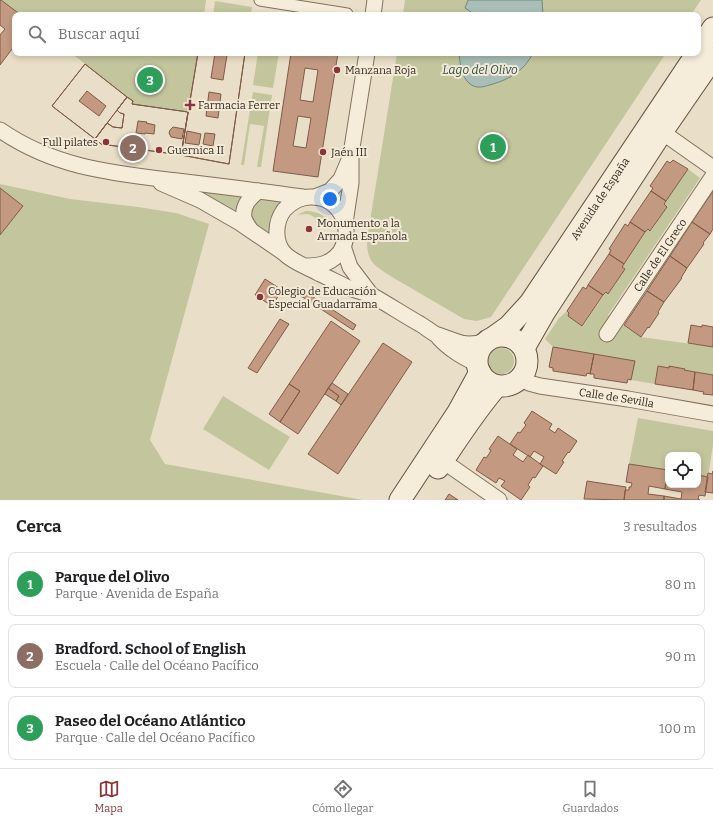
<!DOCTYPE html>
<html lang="es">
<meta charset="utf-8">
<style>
:root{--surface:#fff;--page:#f6f6f6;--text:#202124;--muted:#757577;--line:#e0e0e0;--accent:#8b3538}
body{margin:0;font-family:Bitter,serif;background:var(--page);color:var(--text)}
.controls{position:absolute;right:12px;bottom:12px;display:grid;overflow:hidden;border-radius:8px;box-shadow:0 2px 6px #0003}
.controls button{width:36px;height:36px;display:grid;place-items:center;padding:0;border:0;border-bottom:1px solid var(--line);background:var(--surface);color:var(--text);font:20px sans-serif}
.you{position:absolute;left:330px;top:199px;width:14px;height:14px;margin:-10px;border:3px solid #fff;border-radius:50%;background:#1a73e8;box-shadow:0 0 0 6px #1a73e833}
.badge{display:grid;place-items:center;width:26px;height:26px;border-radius:50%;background:var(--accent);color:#fff;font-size:13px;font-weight:700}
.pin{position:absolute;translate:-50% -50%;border:2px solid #fff;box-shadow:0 1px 4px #0006}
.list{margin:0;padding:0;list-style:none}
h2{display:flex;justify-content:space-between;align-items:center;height:52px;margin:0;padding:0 16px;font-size:17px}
h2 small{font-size:13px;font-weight:400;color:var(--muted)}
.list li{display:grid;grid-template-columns:26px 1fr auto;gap:12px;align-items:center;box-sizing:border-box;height:64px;margin:0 8px 8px;padding:0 8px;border:1px solid var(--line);border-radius:8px}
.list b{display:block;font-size:15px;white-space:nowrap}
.list p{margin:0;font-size:13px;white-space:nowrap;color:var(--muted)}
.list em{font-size:13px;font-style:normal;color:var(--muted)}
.icon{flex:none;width:22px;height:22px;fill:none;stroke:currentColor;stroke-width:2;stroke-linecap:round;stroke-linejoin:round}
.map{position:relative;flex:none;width:713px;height:500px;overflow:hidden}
.search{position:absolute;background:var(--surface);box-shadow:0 2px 6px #0003;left:12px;right:12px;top:12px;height:44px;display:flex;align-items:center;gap:10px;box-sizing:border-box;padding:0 14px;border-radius:8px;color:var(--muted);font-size:15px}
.sheet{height:268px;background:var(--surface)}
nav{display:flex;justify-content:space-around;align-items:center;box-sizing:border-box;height:56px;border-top:1px solid var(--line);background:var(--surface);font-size:11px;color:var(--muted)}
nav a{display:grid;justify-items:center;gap:2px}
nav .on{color:var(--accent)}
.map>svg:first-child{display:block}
.green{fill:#c3c69c}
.water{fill:#a8beb6;stroke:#6f8b83}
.building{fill:#c39a81;stroke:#805b47;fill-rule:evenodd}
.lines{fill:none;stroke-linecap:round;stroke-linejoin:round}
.pedestrian-casing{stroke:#83715e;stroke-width:13}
.minor-casing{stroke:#83715e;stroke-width:17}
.secondary-casing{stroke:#655241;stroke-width:23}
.pedestrian{stroke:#f5ecd9;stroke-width:11}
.minor{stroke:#f5ecd9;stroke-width:15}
.secondary{stroke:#f5ecd9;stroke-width:21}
.poi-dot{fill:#8b3538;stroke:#f2e9d6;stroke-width:1.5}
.labels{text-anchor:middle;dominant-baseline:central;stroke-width:4;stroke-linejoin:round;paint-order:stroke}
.poi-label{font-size:11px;fill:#352a20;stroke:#f2e9d6;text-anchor:start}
.street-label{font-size:11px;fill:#352a20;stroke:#f2e9d6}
.water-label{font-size:12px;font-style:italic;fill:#315350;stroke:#f2e9d6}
</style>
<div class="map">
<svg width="713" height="500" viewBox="0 0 713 500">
<rect width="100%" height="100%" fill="#e9dec7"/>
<path class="green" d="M2 0H206L204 15H21Z
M405 0H701L691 15H403Z
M215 1 252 7 251 15H213Z
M71 53H198L188 112 132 104 133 101Z
M258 53H279L273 88 253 85Z
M397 53H666L491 317 477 321 464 319 392 277C374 265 367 263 367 240Z
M253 92 272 95 261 167H257L264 126 250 124 244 165H241Z
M688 169 700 178 608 315 641 337 713 347V375L684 370V369L670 366 669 368 658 366 655 384 631 380 634 361 553 347 545 339 559 318 567 311 569 313 568 316 583 326 606 292 609 293 625 269 622 267 645 232 648 229 651 231 667 207 664 204Z
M0 184 70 199 138 207 176 213 209 224 150 440 165 464 363 500H0Z
M202 190 243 195 240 213 203 193Z
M262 198 281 201C273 211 269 219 269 232L253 222 249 211 252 203Z
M306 211C316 211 332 216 327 228L322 229C319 226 318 223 316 219 311 213 304 213 297 216L301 213Z
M488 361a13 13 0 1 1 26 0a13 13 0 1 1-26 0Z
M223 396 290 437 269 470 203 429Z
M638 418 713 431V445L708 477 698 475V455H668V470L629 464Z"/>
<path class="water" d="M468 0H542L543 15H474L471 12 465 8Z
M459 53H533C525 70 510 79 493 84 485 86 478 90 470 84 461 77 460 63 459 53Z"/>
<path class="building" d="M0 0H1L21 15H15V45L0 65V35L5 29 0 25Z
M198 53H215L211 78 223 80 227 55 217 53H245L229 164 181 155ZM209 92 221 94 218 118 206 116ZM187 131 201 134 199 145 185 143ZM205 133 215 134 213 146 203 144Z
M198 53H245L229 164 181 155Z
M291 53H338L318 177 273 171ZM305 68 318 70 313 102 300 100ZM298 116 311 118 306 148 293 146Z
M85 64 127 97 95 139 52 106ZM87 91 106 106 99 116 79 101Z
M85 64 127 97 95 139 52 106Z
M127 97 133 101 132 104 188 112 181 155 101 144 95 139 107 123 113 127 122 128 124 114 120 113 117 110ZM138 121 147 122 146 123 155 125 154 134 145 133V134L136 133ZM173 127 184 129 182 139 171 137 169 133 170 130Z
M127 97 133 101 132 104 188 112 181 155 101 144 95 139 107 123 113 127 122 128 124 114 120 113 117 110Z
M673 160 688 169 666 201 651 191 653 188 650 186 667 161 670 163Z
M0 188 23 206 0 235Z
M651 191 666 201 664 204 667 207 650 231 648 229 645 232 630 222Z
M713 191V229L710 234 692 222Z
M630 222 645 232 624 264 609 254 611 250 609 249 625 224 628 226Z
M692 222 710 234 703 243 704 244 687 268 670 256Z
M609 254 624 264 622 267 625 269 608 294 606 292 603 295 588 285Z
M670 256 687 268 681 278H682L664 302 647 291Z
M265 279 282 290 272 306 255 295Z
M588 285 603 295 582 326 568 316 569 313 567 311 583 287 586 289Z
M304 291 356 325 353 330 301 296Z
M647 291 664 302 658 312 659 313 649 328 648 327 641 337 624 325Z
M280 319 289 324 257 373 248 368Z
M331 321 360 341 298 434 280 422 300 391 289 384Z
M691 325 702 327V325L713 327V347L688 343Z
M383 343 412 362 338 474 308 454Z
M553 347 594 354 590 374 587 373 586 376 553 371V368L549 367Z
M594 354 635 361 631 380 628 379 627 383 594 378V374H590Z
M658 366 669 368V366L685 369 684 370 695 372 693 390 655 384Z
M695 372 713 375V395L703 394 704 392 693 390Z
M332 383 348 394 341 405 336 401 339 396 328 388Z
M289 384 300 391 280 422 269 414Z
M328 388 339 396 336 401 325 394Z
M532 411 552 424 549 429 555 433 558 428 577 441 569 453 568 452 562 461 564 462 556 474 540 464 544 457 534 451 530 457 510 444 518 432 520 433 526 425 524 423Z
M498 436 517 449 513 455 523 462 528 455 543 466 535 478 533 477 528 485 530 487 521 500 501 486 505 481 499 478 496 483 476 470 484 457 486 458 489 454 491 450 489 449Z
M629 464 668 470 665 489 649 486 648 494 664 496V500H624L625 490H629V487H631L632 483 626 482Z
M713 471V493L705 492 708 473 712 474Z
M668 472V485H698V475L708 477 705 496 699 495 698 499 700 500H664V496L681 499 682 492 665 489Z
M587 481 626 487 624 500 584 499Z
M449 494 458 500H445Z"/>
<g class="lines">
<g class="pedestrian-casing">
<path id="pedestrian" d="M260 0 347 14"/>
</g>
<g class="minor-casing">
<g id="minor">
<path d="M373 15 375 0"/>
<path d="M0 130C55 168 112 173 177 181 219 186 261 191 303 197"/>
<path d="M662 132 713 168"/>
<path d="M161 183 200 200 240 223 284 253"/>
<path d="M315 197 330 191 341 179 349 160"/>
<path d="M345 223 351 183V154L367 53"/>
<path d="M250 229C248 226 245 221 244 218 242 205 250 198 258 191"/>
<path d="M343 246 350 267 372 296"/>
<path d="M305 266C312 266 319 266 326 263 359 249 349 198 313 197 302 196 291 202 284 210 275 222 274 241 284 253 292 262 310 268 320 274 329 278 338 283 347 287 356 291 365 292 373 296 389 305 404 315 420 324 425 327 430 331 435 334 443 337 453 340 461 343 470 345 478 344 487 340"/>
<path id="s1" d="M607 334 713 176"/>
<path d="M439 338C450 350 463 357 477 364"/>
<path id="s2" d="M520 378 529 383 540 386 628 399 713 414"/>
<path d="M443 461 499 500"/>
</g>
</g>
<g class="secondary-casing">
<g id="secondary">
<path d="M698 51 713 28"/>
<path id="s3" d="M495 336 509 326 530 303 697 53"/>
<circle cx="502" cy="361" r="25"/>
<path d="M524 348 544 313 662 132 713 58"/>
<path d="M438 468C457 440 475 411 497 386"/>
<path d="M400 500 458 412 480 372"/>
</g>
</g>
<use href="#pedestrian" class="pedestrian"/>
<use href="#minor" class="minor"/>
<use href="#secondary" class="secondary"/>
</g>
<g class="poi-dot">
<circle cx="337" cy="70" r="4"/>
<path d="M188 99h4v4h4v4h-4v4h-4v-4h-4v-4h4z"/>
<circle cx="106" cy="142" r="4"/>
<circle cx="159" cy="150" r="4"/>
<circle cx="323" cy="152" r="4"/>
<circle cx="309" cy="229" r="4"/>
<circle cx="260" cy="297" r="4"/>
</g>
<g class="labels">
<g class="poi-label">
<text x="345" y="70">Manzana Roja</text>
<text x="198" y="105">Farmacia Ferrer</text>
<text x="98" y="142" text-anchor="end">Full pilates</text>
<text x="167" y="150">Guernica II</text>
<text x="331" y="152">Jaén III</text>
<text x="317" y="223">Monumento a la<tspan x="317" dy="13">Armada Española</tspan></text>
<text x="268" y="291">Colegio de Educación<tspan x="268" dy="13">Especial Guadarrama</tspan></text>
</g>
<g class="street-label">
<text stroke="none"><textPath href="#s3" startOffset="174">Avenida de España</textPath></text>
<text stroke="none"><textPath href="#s1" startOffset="95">Calle de El Greco</textPath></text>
<text stroke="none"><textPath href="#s2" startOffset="99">Calle de Sevilla</textPath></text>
</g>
<g class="water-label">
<text x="480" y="70">Lago del Olivo</text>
</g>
</g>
</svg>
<div class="controls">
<button><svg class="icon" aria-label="locate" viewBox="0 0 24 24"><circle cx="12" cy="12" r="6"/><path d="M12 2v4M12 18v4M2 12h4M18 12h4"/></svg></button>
</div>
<div class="you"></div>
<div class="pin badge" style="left:493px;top:147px;background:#2e9e5b">1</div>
<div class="pin badge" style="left:133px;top:148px;background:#8d6e63">2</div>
<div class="pin badge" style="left:150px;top:80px;background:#2e9e5b">3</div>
<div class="search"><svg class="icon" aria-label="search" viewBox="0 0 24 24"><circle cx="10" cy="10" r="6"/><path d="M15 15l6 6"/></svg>Buscar aquí</div>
</div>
<section class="sheet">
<h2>Cerca<small>3 resultados</small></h2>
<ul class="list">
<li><span class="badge" style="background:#2e9e5b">1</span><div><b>Parque del Olivo</b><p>Parque · Avenida de España</p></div><em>80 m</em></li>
<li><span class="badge" style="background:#8d6e63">2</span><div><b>Bradford. School of English</b><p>Escuela · Calle del Océano Pacífico</p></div><em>90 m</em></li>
<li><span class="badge" style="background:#2e9e5b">3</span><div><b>Paseo del Océano Atlántico</b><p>Parque · Calle del Océano Pacífico</p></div><em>100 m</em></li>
</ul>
</section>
<nav>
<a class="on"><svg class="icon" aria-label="map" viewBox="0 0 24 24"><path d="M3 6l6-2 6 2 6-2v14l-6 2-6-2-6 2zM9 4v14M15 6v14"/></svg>Mapa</a>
<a><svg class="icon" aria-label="directions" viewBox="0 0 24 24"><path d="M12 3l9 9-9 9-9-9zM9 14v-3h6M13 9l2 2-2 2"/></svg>Cómo llegar</a>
<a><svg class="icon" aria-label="saved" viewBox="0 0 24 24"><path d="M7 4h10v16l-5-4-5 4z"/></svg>Guardados</a>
</nav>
